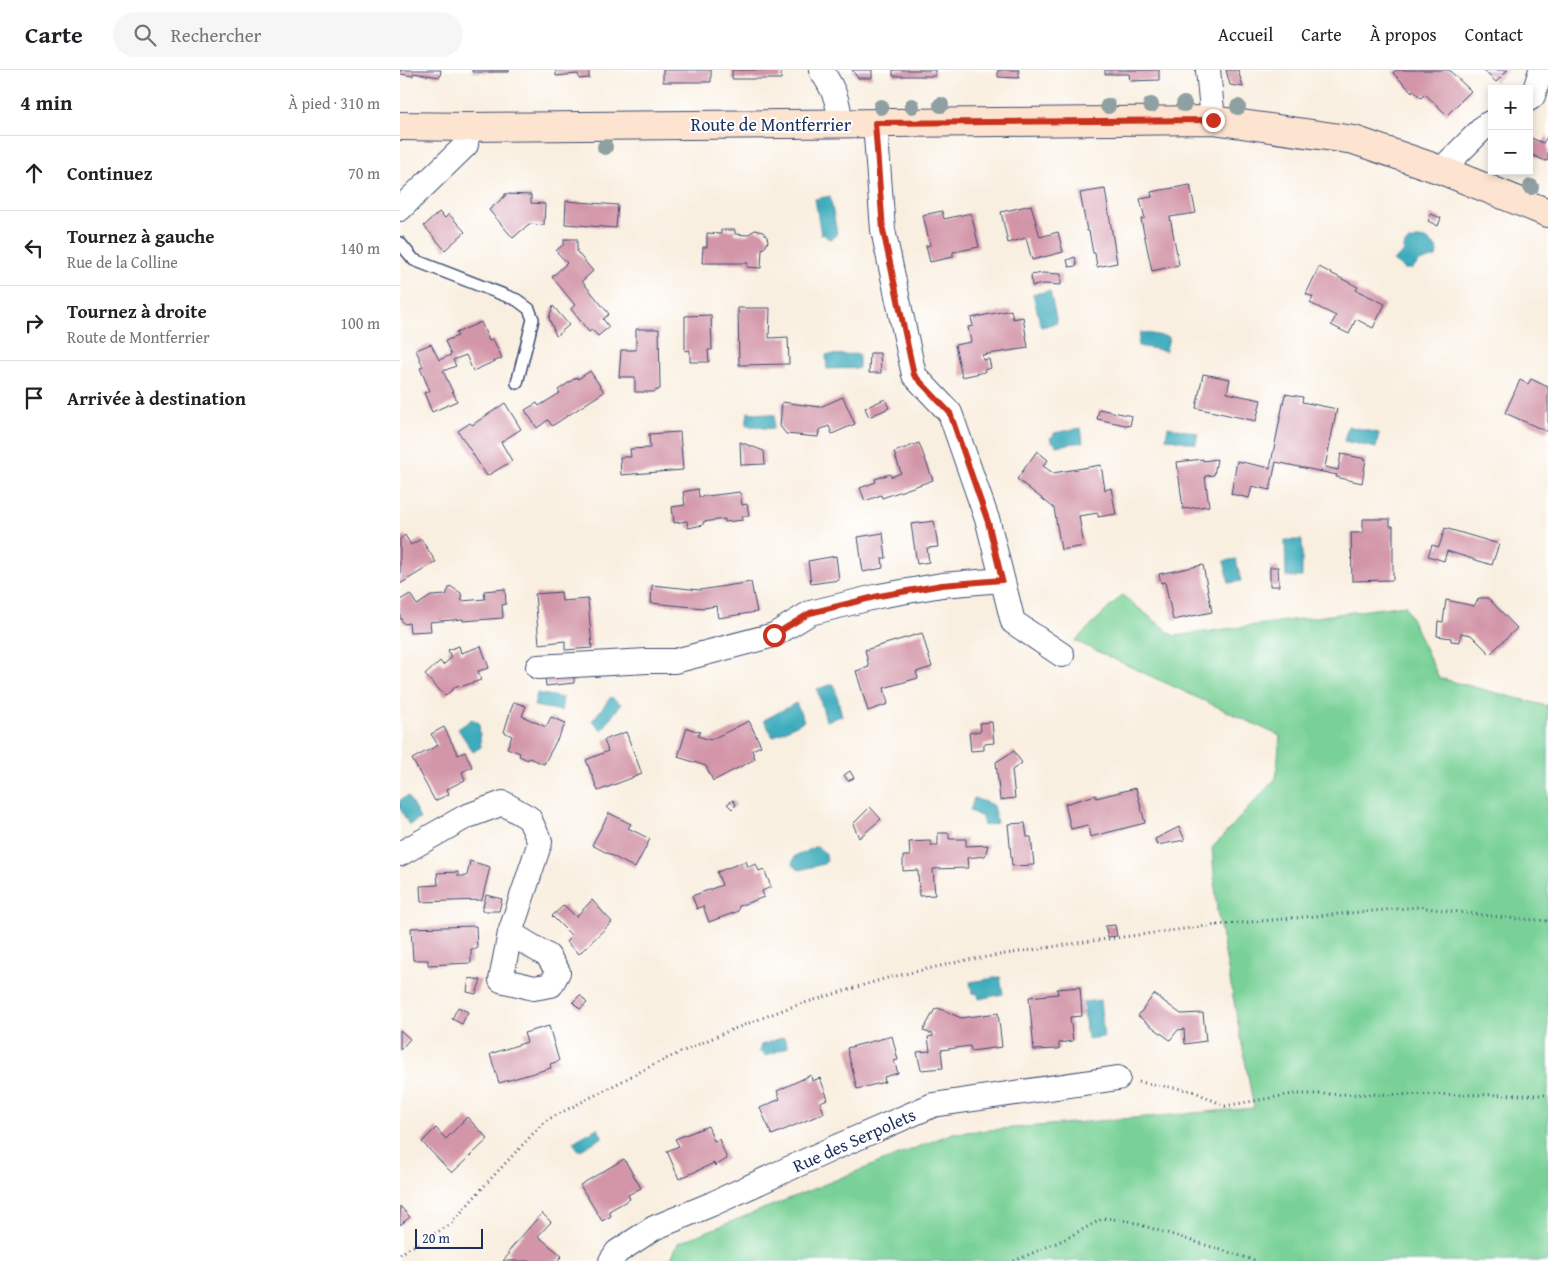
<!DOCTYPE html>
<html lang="fr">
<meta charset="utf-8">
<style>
:root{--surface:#fff;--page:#f6f6f6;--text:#202124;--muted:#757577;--line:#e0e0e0}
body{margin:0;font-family:"Gentium Book Plus",serif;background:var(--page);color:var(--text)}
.controls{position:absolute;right:15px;top:15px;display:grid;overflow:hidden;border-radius:0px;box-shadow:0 2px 8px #0003}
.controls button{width:45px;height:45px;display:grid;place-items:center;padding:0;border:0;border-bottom:1px solid var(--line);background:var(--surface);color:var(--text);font:25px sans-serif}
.scale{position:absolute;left:15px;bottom:12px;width:68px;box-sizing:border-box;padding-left:5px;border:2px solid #1b2f5e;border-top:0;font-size:14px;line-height:18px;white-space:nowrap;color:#1b2f5e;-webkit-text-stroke:4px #fff;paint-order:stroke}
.stop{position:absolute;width:15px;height:15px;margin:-11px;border:4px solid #c8321e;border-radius:50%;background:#fff}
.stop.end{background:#c8321e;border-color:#fff;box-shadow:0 1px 5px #0008}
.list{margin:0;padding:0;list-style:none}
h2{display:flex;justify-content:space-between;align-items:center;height:65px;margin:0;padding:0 20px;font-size:21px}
h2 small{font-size:16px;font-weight:400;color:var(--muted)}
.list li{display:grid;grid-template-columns:32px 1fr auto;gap:15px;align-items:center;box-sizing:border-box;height:75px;padding:0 20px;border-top:1px solid var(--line)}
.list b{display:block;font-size:19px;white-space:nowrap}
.list p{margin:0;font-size:16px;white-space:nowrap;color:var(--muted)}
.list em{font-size:16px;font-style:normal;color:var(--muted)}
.icon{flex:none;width:28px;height:28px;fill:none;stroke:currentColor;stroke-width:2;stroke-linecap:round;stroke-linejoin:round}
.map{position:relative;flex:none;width:1148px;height:1191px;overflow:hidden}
header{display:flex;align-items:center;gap:30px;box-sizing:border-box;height:70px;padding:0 25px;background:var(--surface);border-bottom:1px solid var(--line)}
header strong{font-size:24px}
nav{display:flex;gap:28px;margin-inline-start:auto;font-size:18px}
.search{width:350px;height:45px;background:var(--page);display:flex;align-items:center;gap:12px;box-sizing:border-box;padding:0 18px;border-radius:28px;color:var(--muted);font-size:19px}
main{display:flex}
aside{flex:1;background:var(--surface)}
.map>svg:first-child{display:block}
.green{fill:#79d197;stroke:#4a807a}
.water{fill:#3eacbc;stroke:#2c6e8d}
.building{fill:#d396a9}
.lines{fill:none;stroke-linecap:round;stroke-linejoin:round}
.lane-casing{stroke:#3c4c72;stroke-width:14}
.street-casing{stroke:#3c4c72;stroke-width:26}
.secondary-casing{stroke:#3c4c72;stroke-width:30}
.path{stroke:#3c4c72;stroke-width:3;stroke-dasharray:1 4;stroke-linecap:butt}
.lane{stroke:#fff;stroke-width:11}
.street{stroke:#fff;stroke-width:24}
.secondary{stroke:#fde4d1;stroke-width:28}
.tree{fill:#8ea0a2}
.route{stroke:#c8321e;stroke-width:6}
.labels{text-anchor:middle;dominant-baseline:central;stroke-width:4;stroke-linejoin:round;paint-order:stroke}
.street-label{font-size:18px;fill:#1b2f5e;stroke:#fff}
</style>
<header>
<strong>Carte</strong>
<div class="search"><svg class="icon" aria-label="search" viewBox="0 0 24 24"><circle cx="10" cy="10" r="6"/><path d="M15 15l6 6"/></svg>Rechercher</div>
<nav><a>Accueil</a><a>Carte</a><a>À propos</a><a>Contact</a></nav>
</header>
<main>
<aside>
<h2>4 min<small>À pied · 310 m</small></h2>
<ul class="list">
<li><svg class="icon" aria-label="ahead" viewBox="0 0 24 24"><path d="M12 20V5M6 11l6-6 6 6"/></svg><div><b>Continuez</b></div><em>70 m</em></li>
<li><svg class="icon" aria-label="left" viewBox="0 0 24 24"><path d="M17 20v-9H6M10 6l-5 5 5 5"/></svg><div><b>Tournez à gauche</b><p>Rue de la Colline</p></div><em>140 m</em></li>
<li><svg class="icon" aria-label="right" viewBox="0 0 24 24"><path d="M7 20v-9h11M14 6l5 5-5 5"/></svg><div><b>Tournez à droite</b><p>Route de Montferrier</p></div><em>100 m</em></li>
<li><svg class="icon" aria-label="arrive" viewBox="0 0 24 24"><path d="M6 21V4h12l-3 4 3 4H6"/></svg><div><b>Arrivée à destination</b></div></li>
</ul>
</aside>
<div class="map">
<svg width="1148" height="1191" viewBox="0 0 1148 1191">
<rect width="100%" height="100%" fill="#fff"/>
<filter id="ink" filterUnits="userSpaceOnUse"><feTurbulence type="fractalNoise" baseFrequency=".02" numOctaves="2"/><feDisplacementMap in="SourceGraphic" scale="10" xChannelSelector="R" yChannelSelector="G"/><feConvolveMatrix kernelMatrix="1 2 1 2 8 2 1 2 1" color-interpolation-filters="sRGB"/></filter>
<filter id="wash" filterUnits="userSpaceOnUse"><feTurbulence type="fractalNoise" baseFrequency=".0096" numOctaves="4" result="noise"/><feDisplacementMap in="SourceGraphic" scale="20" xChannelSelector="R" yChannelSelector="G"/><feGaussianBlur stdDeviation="1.12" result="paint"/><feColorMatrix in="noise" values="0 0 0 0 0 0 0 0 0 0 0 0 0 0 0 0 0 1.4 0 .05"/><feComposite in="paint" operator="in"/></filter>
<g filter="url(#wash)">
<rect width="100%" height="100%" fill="#f9efe0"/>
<path class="green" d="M722 525 774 566 1005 535 1039 608 1147 636 1148 634V1191H270L278 1173 553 1063 854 1038 817 841 812 778 876 708 880 666 675 571Z"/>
<path class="water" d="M430 126 437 163 433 168 429 169 423 164 421 165 415 129Z
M1021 168 1028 170 1031 174 1036 177 1037 183 1036 187 1019 192 1013 199H1004L993 191 1003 183 1005 174 1008 171Z
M650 221 657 253 641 257 633 224Z
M740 262 769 267 766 281 738 276Z
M459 284V298L427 299 426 285Z
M348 342 375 345 373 359 346 356Z
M948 356 979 363 976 378 944 371Z
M768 357 798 363 796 374 766 368Z
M681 358 683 372 656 376 655 373 651 371 650 368 654 365V363Z
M885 470H902V507H886Z
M836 489 841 511 829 513 824 491Z
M434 614 442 646 426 651 417 619Z
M137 623 163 628 161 641 134 636Z
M211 627 221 634 202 660 192 651Z
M396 633 404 651 373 667 364 650Z
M72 649 79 653 81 677 73 682 58 659Z
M8 726 20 749 9 755 0 738V730Z
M574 728 593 735 597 753 584 756 582 747 570 741Z
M414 777H418L426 784 427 791 424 794 399 800 392 794 395 786 404 783Z
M600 907 603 924 579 929 578 924 572 923 570 912Z
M700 930 704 967 687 969 683 932Z
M384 967 388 977 366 986 359 981 361 975Z
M197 1058 203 1067 179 1081 173 1072Z"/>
<g id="blocks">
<path class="building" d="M0 0H41L40 7 13 3V6L0 4Z
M72 0H109V2H72Z
M156 0H189V8L179 9 178 4 156 6Z
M263 0H311V12H263Z
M332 0H381V9H332Z
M452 0H472V8H458Z
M493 0H535V6H493Z
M598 0H619V8L598 7Z
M705 0H759V10L730 11 729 4H705Z
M826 0H838L843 17 830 15Z
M996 0H1049L1071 21 1047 45 1025 24 1021 28 1013 20 1012 22 993 3Z
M1083 0H1108L1096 12Z
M1148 65V90L1146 91 1129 84V67L1143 73Z
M790 115 796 143 770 147 779 195 752 201 741 149 745 148 740 129 752 127 751 122Z
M705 119 717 193 697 197 695 183H693L689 161H687L680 123Z
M105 124 131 125V133L145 134 144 155 129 154 113 168 89 140 105 126Z
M166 131 218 135 216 158 165 154Z
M631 135 640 167 658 162 663 182 632 190 626 168 608 173 601 142Z
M542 141 544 149 571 143 579 177 553 182V187L530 192 526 176 530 175 523 145Z
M39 142 45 148 49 144 65 162 45 180 24 156Z
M1031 144 1041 148 1038 156 1028 151Z
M321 160H335V164L347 165 355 160 363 162 367 167 368 171 366 176 362 179 361 198 347 197 348 193H302L303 177H307V163L321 164Z
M164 169H177V182L193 201 182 211 209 244 203 249 209 257 198 266 192 260 189 262 171 239 175 235 152 207 167 193 156 181 164 174Z
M675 187 677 196 669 197 667 190Z
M919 197 958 217 956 220 985 234 973 258 956 249 949 264 931 255 936 246 910 233 913 227 906 224Z
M643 203 661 204V215L644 214 632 216 631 205Z
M153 236 169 255 156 266 149 248Z
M338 238H370L369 268 388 267 389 294 339 295Z
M611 240 613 249 623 247 628 278 582 285 583 290 589 289 591 298 584 300 585 302 562 307 555 275 571 272 568 257 573 256 571 248Z
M311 245 312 280H308L309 292H290V280L285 281V246Z
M81 252 89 271 93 269 102 288 73 301 66 285 53 290 56 296 43 301 57 331 32 342 24 323 30 321 20 298 23 297 16 280 31 274 39 290 51 285 45 271 58 266 56 263Z
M236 259H259L260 319 253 322H235V307H219L221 280H236Z
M470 283H480L481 303H469Z
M190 301 204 322 152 356 148 350 137 358 125 340 137 333 139 336 160 323 158 320 177 307 178 309Z
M803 304 830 309 827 323 861 330 856 351 796 338Z
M1131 309 1148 317V362L1105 343 1120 310 1128 314Z
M885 324 903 327 902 332 937 339 925 397 938 400 941 384 966 389 962 413 936 407 937 405 876 392 870 420 852 416 849 428 831 424 837 391 870 398Z
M443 327 455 354 432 364 429 356 419 360 418 367 386 364 380 356 382 332 420 337Z
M485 329 489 338 469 347 465 338Z
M105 333 121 359 101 372 112 391 87 406 58 361 70 353 72 355Z
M699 339 732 346 730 356 697 349Z
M280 362 283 400 221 405 220 387H231L230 379 250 378 249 364Z
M340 372 364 381 365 394 341 395Z
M519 373 533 410 482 428 481 425 465 431 460 418 476 412 475 409 490 404 491 407 501 403 494 382Z
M637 381 648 390 643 396 653 403 701 395 705 420 711 418 716 444 698 447V443L679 446 684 476 661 480 654 438 617 409Z
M803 389V391L817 389 814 405 805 406 809 436 783 439 777 392Z
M298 419 299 427 340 422 342 435 347 434 349 446H342L343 450 325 452V449L303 452V455L288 458 287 451 274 453 272 437 285 435 283 422Z
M963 449H990V456H993V510L952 511 951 463H963Z
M534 451 538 477 527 478 529 492 517 494 511 454Z
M1045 458 1099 474 1092 495 1047 481 1044 491 1028 486 1032 475 1039 477Z
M483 463 486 488H482L483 498 463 502 458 467Z
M5 465 11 475 21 469 36 492 0 514V469Z
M436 486 439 510 411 514 408 491Z
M803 495 812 542 773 550 765 512 761 513 759 504Z
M870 497H878L879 516H870Z
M351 512 357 542 318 548 316 536 304 538 251 533 252 515 300 520Z
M50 516 61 523 62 531 85 529 84 521 105 519 106 534 102 535 103 548 63 551V549L30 552 31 561 10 562 9 553 4 554 0 547V530L10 524 17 535 31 526 46 525Z
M161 522 162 531 188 529 192 578 165 580V571L139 574 135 524Z
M1079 528H1087L1089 529 1117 558 1090 584 1071 565 1061 563 1060 572 1051 571V568L1037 566 1038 551 1043 552 1046 530 1074 536Z
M522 563 532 597 516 602 518 608 484 618 488 634 468 641 456 601 469 597 465 580Z
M59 576 61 583 81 576 89 598 78 601 81 610 60 617 58 615 45 626 25 605 40 591 43 595 51 588 48 580Z
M174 602V613L146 616 145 607Z
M114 632 126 636 122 646 146 657 151 647 166 653 144 694 129 688 128 690 119 686 120 683 107 678 112 666 104 662 110 642Z
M349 651 361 676 352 680 355 689 313 711 306 696 278 687 287 658 300 662 298 666 310 670Z
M592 652 594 673 584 674V680L571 681 569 663 581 661 580 653Z
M44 657 58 685 65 682 72 697 62 702 65 710 47 719 49 724 35 731 12 689 38 675 31 664Z
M226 662 242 704 198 721 186 690 208 681 204 670Z
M614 681 622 693 612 700 615 728 600 730 596 692Z
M450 701 454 708 448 711 444 705Z
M736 718 745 753 690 767 688 755 671 759 665 734 696 725V728Z
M333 730 336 735 332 739 327 734Z
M470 737 481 749 459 768 453 754Z
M209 743 231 754 228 758 250 769 235 798 192 775Z
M625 753 627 767H631L634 795 612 796 608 754Z
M779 757 785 770 757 775 755 769Z
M538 763H549V769H566V776L588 775 585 786 567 788 568 798 533 799 535 825 519 826 518 800 503 801V786H510L509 772 530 771 531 775H538Z
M70 791 90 797 82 830 21 832 20 816 38 815 37 803 58 802V806H67Z
M346 791 348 797 356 794 359 801 364 799 371 817 362 821 364 827 339 836 338 841 336 842 309 852 303 836 297 839 292 826 322 815 317 802Z
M86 825 102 829 99 841H82Z
M192 830 212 852 179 884 166 872 172 866 152 846 164 835 176 847Z
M715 855 717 866 708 867 705 856Z
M76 856 77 879H71V893L28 895V890H13L11 858Z
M69 908 81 910 76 924 67 922Z
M680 917 682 946 670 947 673 971 659 973V979L634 980 629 927 658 924 657 919Z
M754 924 781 944 803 943 806 971 785 974 784 959 778 960 770 970 738 946Z
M180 925 187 933 180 939 173 932Z
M58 937 68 942 62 954 52 949Z
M538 938 561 948 598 943 602 977 571 981 570 976 541 980 543 998 521 1000 517 982 530 981 528 967 533 966V964L523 961 535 939Z
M149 956 159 991 150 994 151 998 99 1013 90 984 127 972 124 963Z
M0 960 10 969 0 980Z
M492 966 498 990 494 991 498 1003 484 1007 485 1012 457 1019 447 978Z
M411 1005 412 1011 420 1008 428 1029 420 1032 424 1043 372 1065 360 1038 380 1029 377 1021Z
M67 1047 88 1069 52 1103 22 1072 36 1058 46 1069Z
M308 1056 314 1071 319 1069 327 1089 315 1096 314 1093 279 1109 267 1081 279 1076 275 1069Z
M224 1089 241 1118 228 1125 230 1129 209 1141 211 1146 202 1151 180 1115Z
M0 1136 10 1147 0 1155Z
M142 1143 151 1152 138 1166 162 1186 157 1191H103L110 1183 108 1182Z"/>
</g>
</g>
<g filter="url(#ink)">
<use href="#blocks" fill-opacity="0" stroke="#3c4c72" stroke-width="1"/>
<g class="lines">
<g class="lane-casing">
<path id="lane" d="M0 173 14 190 117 230 129 239 133 249 117 313"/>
</g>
<g class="street-casing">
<path id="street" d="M421 0C433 18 439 31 440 53
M808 0 813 50
M1129 29 1133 26 1141 0
M475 53 483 160 514 305 550 343 588 452 613 552 662 585
M1044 101 1050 91 1086 55 1092 52
M0 139 66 75 68 57
M138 597 247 591H275L374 565 410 543 479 526 542 515 602 510
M0 784 65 747 103 733 129 748 140 772 110 863 101 910 134 918 151 915 158 902 148 886 110 863
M211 1191 217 1182 254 1158 312 1134 434 1078 533 1035 718 1008"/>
</g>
<g class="secondary-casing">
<path id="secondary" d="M0 56 68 57 813 50 954 70 1044 101 1148 143"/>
</g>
<path class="path" d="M739 1012 793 1021 825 1036 893 1024 1148 1025
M0 1184 51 1154 84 1116 145 1051 257 993 326 962 388 938 487 908 567 890 677 873 807 856 905 847 1018 837 1107 848 1148 851
M614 1191 663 1170 704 1148 728 1151 857 1191"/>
<use href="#lane" class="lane"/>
<use href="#street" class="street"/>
<use href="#secondary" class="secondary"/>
</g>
<g class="tree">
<circle cx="784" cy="34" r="8"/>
<circle cx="541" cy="35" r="8"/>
<circle cx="751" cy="35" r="8"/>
<circle cx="512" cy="36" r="8"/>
<circle cx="708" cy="36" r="8"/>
<circle cx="481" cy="37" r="8"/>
<circle cx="838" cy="37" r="8"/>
<circle cx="205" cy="77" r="8"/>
<circle cx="1131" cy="117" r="8"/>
</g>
</g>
<g class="lines" filter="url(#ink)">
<path class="route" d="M374 565 410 543 479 526 542 515 602 510 588 452 550 343 514 305 483 160 475 53 813 50"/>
</g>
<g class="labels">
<g class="street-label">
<text x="371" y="54">Route de Montferrier</text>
<text transform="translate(454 1070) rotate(-24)">Rue des Serpolets</text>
</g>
</g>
</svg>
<div class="controls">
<button>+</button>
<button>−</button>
</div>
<div class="scale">20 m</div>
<div class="stop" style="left:374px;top:565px"></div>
<div class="stop end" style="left:813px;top:50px"></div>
</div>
</main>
